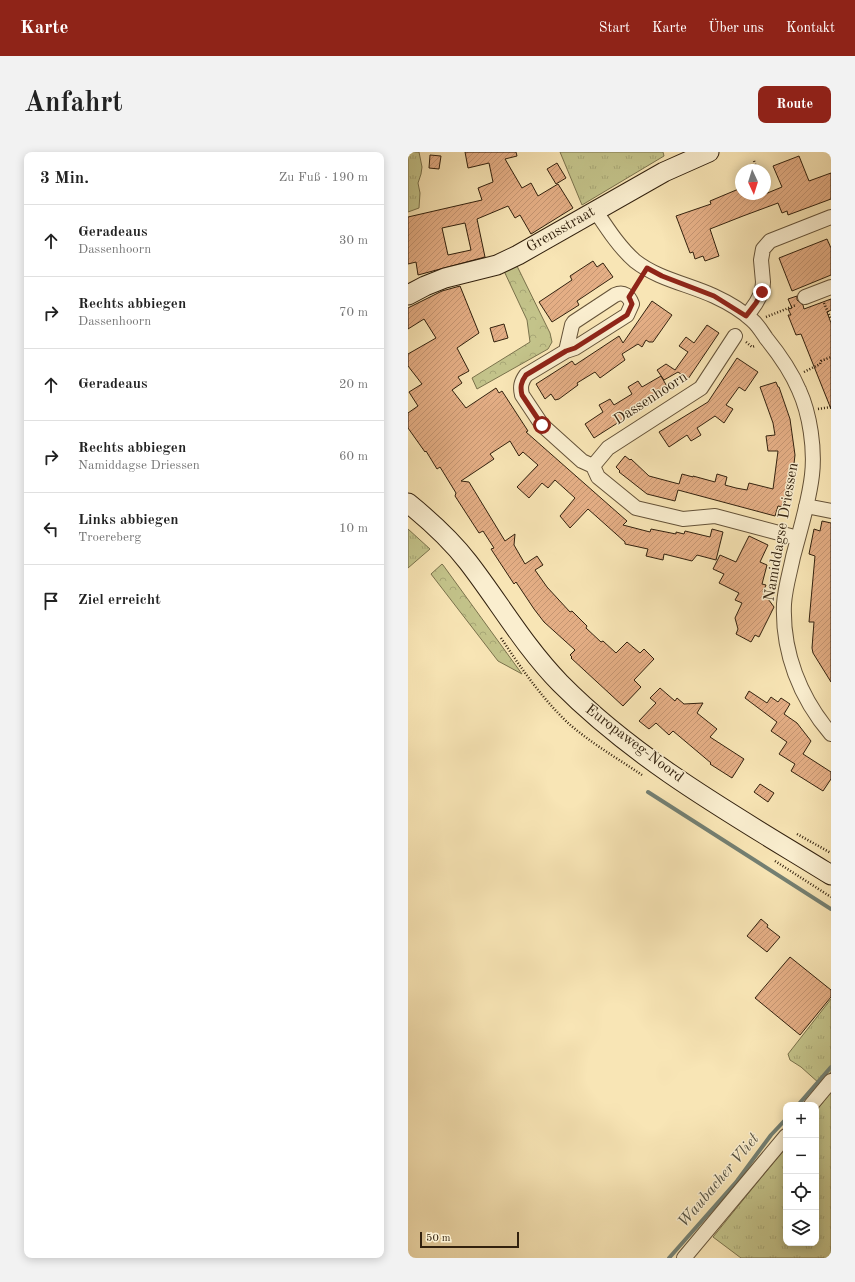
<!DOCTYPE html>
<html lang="de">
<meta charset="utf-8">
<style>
:root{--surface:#fff;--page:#f2f2f2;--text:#222;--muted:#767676;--line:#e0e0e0;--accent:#8f2418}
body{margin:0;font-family:"Old Standard TT",serif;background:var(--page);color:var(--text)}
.controls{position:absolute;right:12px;bottom:12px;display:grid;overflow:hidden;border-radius:8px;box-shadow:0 2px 10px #0003}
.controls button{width:36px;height:36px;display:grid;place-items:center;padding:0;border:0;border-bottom:1px solid var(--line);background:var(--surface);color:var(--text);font:20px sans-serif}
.compass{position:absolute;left:327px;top:12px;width:36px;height:36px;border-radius:50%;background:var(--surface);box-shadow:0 2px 10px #0003;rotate:176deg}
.scale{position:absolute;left:12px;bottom:10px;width:99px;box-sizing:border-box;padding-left:4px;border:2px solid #32210e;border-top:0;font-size:11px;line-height:14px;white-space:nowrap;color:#32210e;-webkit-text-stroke:3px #faeecf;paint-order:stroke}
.stop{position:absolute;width:12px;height:12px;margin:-9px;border:3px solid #8f2418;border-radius:50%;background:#fff}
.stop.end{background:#8f2418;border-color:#fff;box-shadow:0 1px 4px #0008}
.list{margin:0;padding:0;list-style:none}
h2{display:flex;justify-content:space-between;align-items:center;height:52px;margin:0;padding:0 16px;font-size:17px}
h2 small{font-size:13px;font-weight:400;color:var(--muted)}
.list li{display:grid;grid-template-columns:26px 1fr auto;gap:12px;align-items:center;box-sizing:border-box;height:72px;padding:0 16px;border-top:1px solid var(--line)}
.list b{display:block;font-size:15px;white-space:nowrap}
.list p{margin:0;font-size:13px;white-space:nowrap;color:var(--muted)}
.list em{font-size:13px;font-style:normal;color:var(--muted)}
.icon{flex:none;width:22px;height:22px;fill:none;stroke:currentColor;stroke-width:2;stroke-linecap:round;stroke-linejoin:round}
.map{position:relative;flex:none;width:423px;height:1106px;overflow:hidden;border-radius:8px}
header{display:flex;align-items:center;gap:24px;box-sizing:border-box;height:56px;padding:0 20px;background:var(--accent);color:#fff}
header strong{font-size:19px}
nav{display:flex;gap:22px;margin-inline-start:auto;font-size:14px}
.intro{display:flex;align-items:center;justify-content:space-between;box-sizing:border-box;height:96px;padding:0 24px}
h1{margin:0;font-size:28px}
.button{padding:10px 18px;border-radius:8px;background:var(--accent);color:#fff;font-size:14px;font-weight:700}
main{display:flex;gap:24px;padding:0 24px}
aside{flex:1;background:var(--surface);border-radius:8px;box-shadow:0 2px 10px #0003}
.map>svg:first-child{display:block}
.grass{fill:url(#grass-tufts);stroke:#7a724c}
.forest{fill:url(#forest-crowns);stroke:#7a724c}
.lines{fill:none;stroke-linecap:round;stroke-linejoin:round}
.stream{stroke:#737f72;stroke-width:4}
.building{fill:url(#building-hatch);stroke:#32210e;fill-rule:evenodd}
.street-casing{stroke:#645238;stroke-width:16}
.secondary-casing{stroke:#32210e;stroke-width:21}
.path{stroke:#32210e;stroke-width:2.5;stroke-dasharray:1 2;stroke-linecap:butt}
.street{stroke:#faeecf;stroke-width:14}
.secondary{stroke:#faeecf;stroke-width:19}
.route{stroke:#8f2418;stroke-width:5}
.labels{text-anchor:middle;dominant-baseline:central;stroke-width:3;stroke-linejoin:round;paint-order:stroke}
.street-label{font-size:15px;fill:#32210e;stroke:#faeecf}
.water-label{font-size:16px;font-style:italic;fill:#535040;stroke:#faeecf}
</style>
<header>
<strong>Karte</strong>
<nav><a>Start</a><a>Karte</a><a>Über uns</a><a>Kontakt</a></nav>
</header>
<div class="intro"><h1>Anfahrt</h1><a class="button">Route</a></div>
<main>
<aside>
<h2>3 Min.<small>Zu Fuß · 190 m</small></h2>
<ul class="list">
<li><svg class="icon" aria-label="ahead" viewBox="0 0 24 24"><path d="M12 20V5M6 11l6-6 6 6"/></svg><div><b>Geradeaus</b><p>Dassenhoorn</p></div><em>30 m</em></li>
<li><svg class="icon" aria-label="right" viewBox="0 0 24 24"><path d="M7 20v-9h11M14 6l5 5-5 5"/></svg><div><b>Rechts abbiegen</b><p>Dassenhoorn</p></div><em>70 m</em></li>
<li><svg class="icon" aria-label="ahead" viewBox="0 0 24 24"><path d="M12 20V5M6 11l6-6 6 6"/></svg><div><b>Geradeaus</b></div><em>20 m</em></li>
<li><svg class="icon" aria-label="right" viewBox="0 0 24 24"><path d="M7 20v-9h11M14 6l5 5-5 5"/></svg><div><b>Rechts abbiegen</b><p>Namiddagse Driessen</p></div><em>60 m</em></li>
<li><svg class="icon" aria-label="left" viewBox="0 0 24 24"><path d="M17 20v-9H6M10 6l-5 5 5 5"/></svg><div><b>Links abbiegen</b><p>Troereberg</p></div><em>10 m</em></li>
<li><svg class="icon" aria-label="arrive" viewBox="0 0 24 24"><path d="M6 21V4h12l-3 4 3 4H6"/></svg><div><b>Ziel erreicht</b></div></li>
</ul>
</aside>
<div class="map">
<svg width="423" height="1106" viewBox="0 0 423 1106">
<defs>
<pattern id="grass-tufts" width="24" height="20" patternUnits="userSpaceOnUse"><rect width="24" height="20" fill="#c3c38a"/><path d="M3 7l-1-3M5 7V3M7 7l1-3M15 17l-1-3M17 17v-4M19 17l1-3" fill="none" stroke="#a8a776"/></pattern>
<pattern id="forest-crowns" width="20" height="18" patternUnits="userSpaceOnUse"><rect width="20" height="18" fill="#c3c38a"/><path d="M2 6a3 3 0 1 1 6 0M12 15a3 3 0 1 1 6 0" fill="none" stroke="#a8a776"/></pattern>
<pattern id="building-hatch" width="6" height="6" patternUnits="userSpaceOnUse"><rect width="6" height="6" fill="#e4ae85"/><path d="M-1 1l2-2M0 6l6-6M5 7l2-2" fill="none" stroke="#c49572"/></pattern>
</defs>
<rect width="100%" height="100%" fill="#f8e5b5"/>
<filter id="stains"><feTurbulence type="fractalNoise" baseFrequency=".005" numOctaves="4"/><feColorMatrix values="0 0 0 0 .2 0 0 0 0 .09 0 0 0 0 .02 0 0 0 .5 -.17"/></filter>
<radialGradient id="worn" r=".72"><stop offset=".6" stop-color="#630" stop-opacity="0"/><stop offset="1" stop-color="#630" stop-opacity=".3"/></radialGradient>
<path class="grass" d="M0 0H11L14 15 13 22 10 31 12 41 11 56 0 60Z
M152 0H255L256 4 174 53Z
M0 377 22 397 0 416Z
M423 847V920L412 932 393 915 382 908 380 902Z
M423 940V1106H333L305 1085 378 995V1091H408V959Z"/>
<path class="forest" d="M109 114 142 181 144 190 140 197 69 237 64 226 122 190 119 168 96 119Z
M34 412 35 413 114 522 90 509 23 422Z"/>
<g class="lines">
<path class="stream" d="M240 640 423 757
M390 953 423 915
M261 1106 329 1029 363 983 378 967"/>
</g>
<path class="building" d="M57 0H108L109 4 97 7 114 36 123 31 130 44 150 32 165 56 123 82 112 63 107 66 100 54 69 67 77 105 10 123 8 110 0 112V65L74 48 70 36 85 30 81 11 60 16ZM57 71 63 98 40 103 34 76Z
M22 3 33 4 31 17 21 16Z
M391 4 401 29 423 21V47L380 63 379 59 374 61 370 51 335 64 302 77 311 104 297 109 295 104 287 107 285 100 282 101 268 64 303 52 302 49 333 36V42H357L374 35 365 14Z
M149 11 158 26 148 32 139 17Z
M419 87 423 96V123L384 139 371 106Z
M185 109 189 115 195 111 205 125 169 149 171 153 144 170 131 150 164 128 162 124Z
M52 134 71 181 49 196 61 219 50 225 54 231 44 238 58 256 88 236 91 241 94 239 120 279 118 280 219 369 215 373 242 380 243 377 268 382V380L276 382 277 379 302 385 304 377 315 380 308 408 289 403 284 409 256 402 255 408 238 404 240 397 217 392V390L180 357 162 376 152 364 167 346 147 328 140 336 134 331 121 346 109 335 130 313 115 300 111 304 102 289 82 302 86 307 53 329 61 330 97 389 107 382 106 393 117 412 129 404 135 413 127 418 139 435 162 460 164 459 179 474 178 476 193 490 195 489 208 501 219 490 232 501 236 497 246 507 226 528 233 535 215 554 163 506 164 505 162 503 167 498 136 470 126 457 108 430 106 432 83 397 86 396 75 379 71 381 47 344 48 341 32 315 29 317 18 299 17 300 0 276V261L10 254 1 240 14 232 0 214V202L28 186 16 167 0 177V156L34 139Z
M389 144V148L395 153 396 157 423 147V158L419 160 423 171V257L393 182 388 183 380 163H383L380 157 384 156 380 147Z
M244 149 264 163 245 190H241L238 188 234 195 230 192 214 202 217 208 192 226 187 220 169 231 170 233 151 247 147 248 143 242 137 247 128 232 164 209 167 213 211 184 215 191Z
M96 172 100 186 86 190 82 176Z
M299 173 311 181 280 227 270 220 256 228 249 218 258 212 267 218 280 200 271 194 278 185 286 191Z
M329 206 350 220 337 239 331 235 318 253 325 257 316 271 307 264 289 276 293 283 283 289 279 283 261 295 251 280 300 250Z
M253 224 261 238 186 286 177 272 195 260 191 253 202 247 206 253 224 242 220 235 230 229 234 235Z
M368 230 370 235H371L382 267 387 303 384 329 383 328 375 355 370 354 367 364 270 338 267 349 239 342 220 327 211 320 212 319 208 315 217 304 222 308 223 307 241 324 271 332 274 322 285 325V324L307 330 309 322 319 325 317 333 328 336 339 338 341 331 365 337 370 299H360L358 284 367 283 365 271 352 235Z
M414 369 423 371V530L405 501 404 496 406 470H401L407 404 401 402 406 377 412 379Z
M341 384 360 393 352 410 359 413 354 432 358 433 355 440 366 455 351 485 347 483 343 490 328 482 330 477 327 466 334 451 327 448 331 441 311 431 316 422 305 417 312 403 328 410Z
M252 536 267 549 269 546 276 552 295 551 289 561 309 577 302 585 336 607 324 626 302 612 303 611 265 579 261 583 248 571 241 577 231 569 248 551 242 546Z
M341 539 359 551 363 545 370 550 373 546 382 552 376 562 389 571 403 589 395 602 423 620V627L415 639 383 619 387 612 371 602 379 590 363 579 369 570 337 546Z
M352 632 366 641 360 650 346 640Z
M353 767 360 773 359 775 372 785 359 800 339 784Z
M382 805 423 838V845L392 883 347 846Z"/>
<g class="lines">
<g class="street-casing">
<path id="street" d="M187 58C199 76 211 95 227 109 250 127 280 132 306 144 319 150 334 159 344 168 350 173 354 180 358 186 371 202 383 219 391 238 402 262 407 297 404 323 401 350 392 378 385 405 382 420 377 436 376 452 374 500 392 546 423 582
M397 145 423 135
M339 164 348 151 354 140 355 130 353 108 355 97 362 89 423 65
M158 199 164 173 166 170 207 143C216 139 221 144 224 152L219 163 167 196 158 199 118 223C113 230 112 235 114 243L134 273 174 309 185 314 190 325 228 356 275 367 307 364 390 386
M185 314 200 296 293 236 327 184
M398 354 423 359
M403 953 423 929
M276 1106 378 984"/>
</g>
<g class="secondary-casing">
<path id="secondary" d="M0 143 17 134 37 126 89 113 110 103 256 20 301 0
M0 351C21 368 43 388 60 410 91 450 116 494 152 531 230 610 329 665 423 723"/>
</g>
<path class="path" d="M346 9 349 18
M357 38 358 40
M416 151 423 167
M358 165 388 153
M338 190 344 195 347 194
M396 220 412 212 413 209 423 205
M410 257 423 255
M93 486C113 516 133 545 159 570 181 590 209 606 234 623
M389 682 423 701
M367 709 423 745"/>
<use href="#street" class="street"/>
<use href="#secondary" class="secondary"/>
</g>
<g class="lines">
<path class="route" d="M134 273 114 243C112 235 113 230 118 223L158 199 167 196 219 163 224 152 221 145 239 116 254 124 306 144 338 164 348 151 354 140"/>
</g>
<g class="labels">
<g class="street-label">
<text transform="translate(153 78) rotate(-30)">Grensstraat</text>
<text transform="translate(243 247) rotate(-33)">Dassenhoorn</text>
<text transform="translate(374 380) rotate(-80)">Namiddagse Driessen</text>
<text transform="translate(226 592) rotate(37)">Europaweg-Noord</text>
</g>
<g class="water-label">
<text transform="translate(311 1029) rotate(-50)">Waubacher Vliet</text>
</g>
</g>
<rect width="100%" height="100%" filter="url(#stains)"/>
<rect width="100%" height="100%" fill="url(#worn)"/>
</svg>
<div class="controls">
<button>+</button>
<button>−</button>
<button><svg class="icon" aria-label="locate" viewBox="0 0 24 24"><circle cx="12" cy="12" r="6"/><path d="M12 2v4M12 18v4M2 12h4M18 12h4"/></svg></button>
<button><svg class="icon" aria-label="layers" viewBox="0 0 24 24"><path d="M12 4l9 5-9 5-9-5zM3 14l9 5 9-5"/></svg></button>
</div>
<svg class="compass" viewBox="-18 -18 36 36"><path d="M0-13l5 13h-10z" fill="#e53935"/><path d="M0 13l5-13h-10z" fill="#767676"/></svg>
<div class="scale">50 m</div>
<div class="stop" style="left:134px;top:273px"></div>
<div class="stop end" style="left:354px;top:140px"></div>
</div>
</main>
